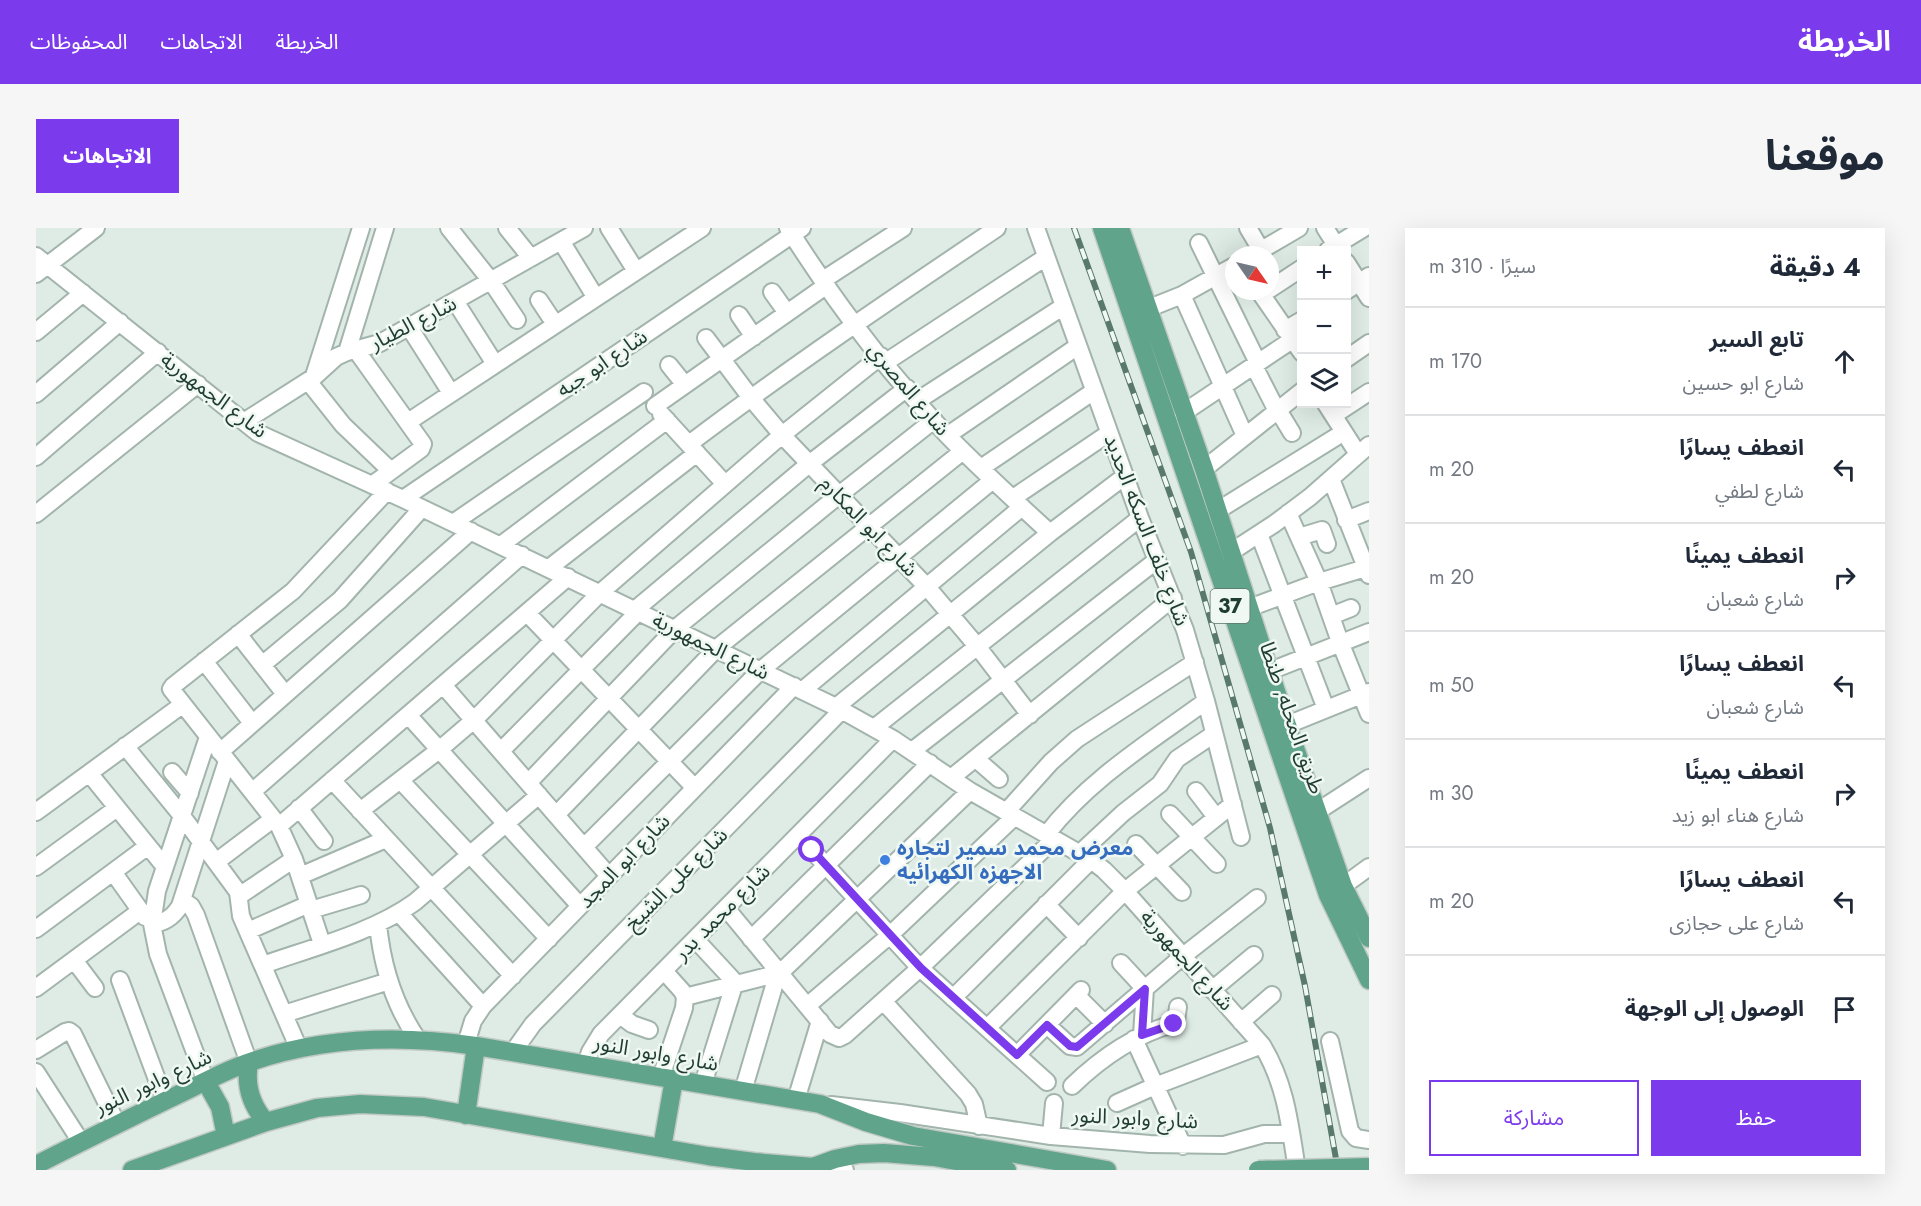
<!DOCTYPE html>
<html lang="ar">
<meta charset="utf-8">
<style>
:root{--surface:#fff;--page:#f6f6f7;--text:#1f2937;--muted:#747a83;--line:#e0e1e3;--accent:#7c3aed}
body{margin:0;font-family:Jost,"Noto Sans Arabic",sans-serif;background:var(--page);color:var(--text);direction:rtl}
.controls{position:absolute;right:18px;top:18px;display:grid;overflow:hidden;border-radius:0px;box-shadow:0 6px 24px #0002}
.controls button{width:54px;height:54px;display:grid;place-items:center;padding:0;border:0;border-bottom:2px solid var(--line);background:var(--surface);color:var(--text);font:30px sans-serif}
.compass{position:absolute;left:1189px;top:18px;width:54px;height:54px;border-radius:50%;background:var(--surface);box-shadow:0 6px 24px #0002;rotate:124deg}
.stop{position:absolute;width:18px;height:18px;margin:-14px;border:4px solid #7c3aed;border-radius:50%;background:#fff}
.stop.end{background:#7c3aed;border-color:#fff;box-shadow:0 2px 6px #0008}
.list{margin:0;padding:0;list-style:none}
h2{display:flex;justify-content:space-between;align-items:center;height:78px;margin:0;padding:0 24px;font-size:26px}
h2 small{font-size:20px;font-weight:400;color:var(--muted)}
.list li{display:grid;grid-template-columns:39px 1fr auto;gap:18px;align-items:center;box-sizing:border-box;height:108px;padding:0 24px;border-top:2px solid var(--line)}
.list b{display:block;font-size:22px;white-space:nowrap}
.list p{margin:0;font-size:20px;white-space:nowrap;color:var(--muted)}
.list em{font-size:20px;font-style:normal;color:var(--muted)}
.actions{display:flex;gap:12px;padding:18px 24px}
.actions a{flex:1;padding:14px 0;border:2px solid var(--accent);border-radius:0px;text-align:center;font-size:21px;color:var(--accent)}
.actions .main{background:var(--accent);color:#fff}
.icon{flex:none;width:33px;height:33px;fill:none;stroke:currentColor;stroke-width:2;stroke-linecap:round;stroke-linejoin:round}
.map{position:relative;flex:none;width:1333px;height:942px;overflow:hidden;direction:ltr;border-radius:0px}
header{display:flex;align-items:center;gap:36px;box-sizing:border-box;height:84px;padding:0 30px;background:var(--accent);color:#fff}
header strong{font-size:28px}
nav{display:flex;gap:33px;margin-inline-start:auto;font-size:21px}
.intro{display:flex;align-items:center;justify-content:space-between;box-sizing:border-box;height:144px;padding:0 36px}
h1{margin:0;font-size:42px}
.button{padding:15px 27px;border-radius:0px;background:var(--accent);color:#fff;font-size:21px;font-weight:700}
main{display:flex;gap:36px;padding:0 36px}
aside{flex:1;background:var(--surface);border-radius:0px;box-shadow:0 6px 24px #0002}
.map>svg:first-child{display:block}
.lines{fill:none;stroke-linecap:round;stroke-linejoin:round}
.minor-casing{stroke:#a2b4ac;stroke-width:20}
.major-casing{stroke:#c0c9c6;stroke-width:21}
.minor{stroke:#fff;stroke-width:16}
.major{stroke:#61a48c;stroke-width:18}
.rail-casing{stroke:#59796d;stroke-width:6}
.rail{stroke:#f0f8f3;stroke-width:4;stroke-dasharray:11;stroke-linecap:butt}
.major-bridge-casing{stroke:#c0c9c6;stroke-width:21;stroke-linecap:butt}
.major-bridge{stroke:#61a48c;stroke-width:18}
.route{stroke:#7c3aed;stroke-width:8}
.shop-dot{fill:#3f7fe0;stroke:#f0f8f3;stroke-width:2}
.labels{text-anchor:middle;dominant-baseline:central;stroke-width:5;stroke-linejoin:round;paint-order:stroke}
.shield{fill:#f0f8f3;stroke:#5e756c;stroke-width:1.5}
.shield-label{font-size:20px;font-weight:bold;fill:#1f3d32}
.street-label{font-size:21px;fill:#1f3d32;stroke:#f0f8f3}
.shop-label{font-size:21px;font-weight:bold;fill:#366cbe;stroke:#f0f8f3;text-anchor:start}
</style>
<header>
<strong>الخريطة</strong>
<nav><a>الخريطة</a><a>الاتجاهات</a><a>المحفوظات</a></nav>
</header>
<div class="intro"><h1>موقعنا</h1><a class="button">الاتجاهات</a></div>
<main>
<aside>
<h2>4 دقيقة<small>سيرًا · 310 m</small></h2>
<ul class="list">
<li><svg class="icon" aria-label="ahead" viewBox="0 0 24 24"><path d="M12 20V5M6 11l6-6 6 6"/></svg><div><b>تابع السير</b><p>شارع ابو حسين</p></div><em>170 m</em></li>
<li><svg class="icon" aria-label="left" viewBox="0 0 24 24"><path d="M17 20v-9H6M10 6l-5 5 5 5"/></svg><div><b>انعطف يسارًا</b><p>شارع لطفي</p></div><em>20 m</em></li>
<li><svg class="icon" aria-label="right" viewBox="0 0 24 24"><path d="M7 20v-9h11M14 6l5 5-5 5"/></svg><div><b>انعطف يمينًا</b><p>شارع شعبان</p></div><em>20 m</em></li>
<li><svg class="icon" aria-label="left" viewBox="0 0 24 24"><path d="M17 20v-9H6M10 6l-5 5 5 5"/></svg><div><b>انعطف يسارًا</b><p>شارع شعبان</p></div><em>50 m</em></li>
<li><svg class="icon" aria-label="right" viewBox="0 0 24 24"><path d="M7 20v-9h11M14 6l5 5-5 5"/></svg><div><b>انعطف يمينًا</b><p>شارع هناء ابو زيد</p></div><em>30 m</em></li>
<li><svg class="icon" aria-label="left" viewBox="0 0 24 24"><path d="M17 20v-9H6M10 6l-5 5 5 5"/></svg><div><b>انعطف يسارًا</b><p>شارع على حجازى</p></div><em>20 m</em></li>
<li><svg class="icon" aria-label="arrive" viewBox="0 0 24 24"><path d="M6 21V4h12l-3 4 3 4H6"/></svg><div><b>الوصول إلى الوجهة</b></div></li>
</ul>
<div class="actions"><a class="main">حفظ</a><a>مشاركة</a></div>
</aside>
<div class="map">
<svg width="1333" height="942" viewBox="0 0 1333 942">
<rect width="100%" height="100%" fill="#dfece5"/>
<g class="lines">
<g class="minor-casing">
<path id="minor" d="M413 0 455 53 481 92
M471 0 495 30
M573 0 600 43
M752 0C798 73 852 144 911 207 944 241 979 273 1014 305
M1000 0 1104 290 1149 402 1170 473 1205 609
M1212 0 1225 22
M1289 0 1303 22
M525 13 560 70
M1163 15 1222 135
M1292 22 1328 0
M1217 27 1263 0
M0 28 222 205 367 271 800 479 857 511 934 563 1055 632 1068 642 1089 663 1226 817C1250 856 1254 898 1261 942
M1310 34 1333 70
M0 46 60 0
M787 52 867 0
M1234 61 1266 40
M1223 63 1266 125
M1310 63 1333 48
M736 64 751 85
M1146 67 1209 208
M503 72 519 96
M419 73 459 136
M1111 81 1146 67 1198 38
M703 87 718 109
M373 99 415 165
M1249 102 1266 92
M0 104 47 65
M670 110 715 170 746 207 891 359 941 418 994 487
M320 122 387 216 385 221 336 257
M311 124 349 0
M1310 131 1333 115
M850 134 1010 29
M633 137 649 157
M1218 138 1241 183
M278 148 325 0
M272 153 307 197 355 243
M0 166 84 94
M881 173 1028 78
M1290 176 1322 226
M619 178 791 57
M1242 182 1256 205
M1147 185 1256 112
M625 186 689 256
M1298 187 1333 164
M209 193 278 149 300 129 311 124 344 115 548 0
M372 194 666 0
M912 207 1042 118
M653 216C753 140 857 70 961 0
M0 229 122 124
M945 240 1058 163
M1168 241 1266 163
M1295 251 1333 347
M977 270 1073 205
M367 271 766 0
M1181 283 1308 204
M1252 285 1283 354 1304 414 1333 486
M0 286 162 156
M1310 292 1333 283
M417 295 608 164
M1223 306 1290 481
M1263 309 1286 302 1291 316
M465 317 631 192
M1195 324 1238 296 1274 269 1333 217
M513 340 661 225
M1213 380 1283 354 1333 339
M600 381 773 236 871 160
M491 385 659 560
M1295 388 1315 380
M202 406 249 466
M168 433 216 495
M226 437 304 372 386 280
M1234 443 1333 404
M407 457 573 648
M767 462 986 279
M800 479 1014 305 1089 248
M372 487 544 678
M1251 497 1333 464
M838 500 1104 290
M89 518 146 588 202 664 205 688 263 821
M465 523 603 383
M876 523 1121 332
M184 524 435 303
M940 531 963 551
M136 544 154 565
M53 545 129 639
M915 550 1137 370
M296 552 477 748
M364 552 513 711
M492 555 640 400 803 267 898 192
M1160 563 1180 589
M216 564 486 327
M263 580 288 613
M324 583 403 522 438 492 564 365 746 207 845 128
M1282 583 1333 550
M0 584 146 477
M970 584 1015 534 1041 511 1159 434
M1134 586 1181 636
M520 587 681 420 927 223
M243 598 532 349
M762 607 884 740 1011 854
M1010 607C1053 551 1114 514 1170 473
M1100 616 1146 664
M548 619 725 442 957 252
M1044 625 1087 585 1124 556 1141 531 1178 506
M180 634 237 591
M0 639 81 580
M77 644 109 689
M264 648 350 611
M1307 658 1333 639
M203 668 258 631
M146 672 155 678 160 687 213 835
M1010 676 1043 710
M690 680 794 806 803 810 809 807 884 740 1018 611
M275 682 325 667
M363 685 447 778
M116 696C129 695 137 689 144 678L191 533
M342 696C346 738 358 777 382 812
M0 701 112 618
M212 703 273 676
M659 711 696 751 698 757 667 856
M715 711 894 535
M286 716 258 631 243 598 135 461 137 458 257 363 351 263
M38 732 59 760
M1085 735 1109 761 1106 807
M227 737C275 720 338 704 379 674L503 567
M628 743 646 763 649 769
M84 752 129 873
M0 760 104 683
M1176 762 1218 727
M1040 767 1069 796
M649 769 744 745
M917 770 1055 632
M847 773 932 866 938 876 943 898
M771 778 854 707 978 589
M248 786 353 753
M584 787 596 796 613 802
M1205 794 1236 767
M1011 797 1034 818 1041 819 1147 728 1221 670
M951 800 1089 663 1197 576
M1098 811 1147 918
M1294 813 1314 903 1320 910 1333 912
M430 816 437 793 447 778 758 458
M0 822 29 804 33 803 37 806 81 896
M477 824 497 796 806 482
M981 827 1045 762
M550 836 554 824 565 806 857 511
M0 844 45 914
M625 849 648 780 649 769
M170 854 122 726 116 696 121 663 172 509
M1036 858C1065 830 1098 807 1137 796L1140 793 1142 779
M707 863 738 758 744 745 934 563
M760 872 784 793
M1081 875 1119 858 1226 817
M795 877 864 885 1015 908 1114 916 1188 917 1228 906H1255
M1015 908 1018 875
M777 939 809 942"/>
</g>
<g class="major-casing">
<path id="major" d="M1066 0 1292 667 1333 752
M1084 0 1168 241 1251 497 1307 658 1333 710
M213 835C209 857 215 877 230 894
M170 854 184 879 190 908
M430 887 440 818
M626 920 638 851
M0 937C45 914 90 892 135 870 161 858 187 843 214 834 287 809 365 807 440 818L784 876 830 894 877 908 1071 942
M96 942 230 894 281 880 324 876 388 879 672 928 718 934 777 939 799 931 823 926 848 925 898 929 971 942"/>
</g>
<use href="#minor" class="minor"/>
<use href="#major" class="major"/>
<g class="rail-casing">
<path id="rail" d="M1038 0 1155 324 1234 600 1269 758 1302 942"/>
</g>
<use href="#rail" class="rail"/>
<g class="major-bridge-casing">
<path id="major-bridge" d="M1222 942 1333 939"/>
</g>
<use href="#major-bridge" class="major-bridge"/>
</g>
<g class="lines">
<path class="route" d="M776 622 885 740 981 827 1011 797 1034 818 1041 819 1109 761 1106 807 1138 796"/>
</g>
<circle class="shop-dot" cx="849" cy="632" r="6"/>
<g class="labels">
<rect class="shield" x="1174.5" y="361" width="39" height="34" rx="4.5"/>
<g class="shield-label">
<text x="1194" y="378">37</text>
</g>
<g class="street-label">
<text transform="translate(377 95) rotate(-27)">شارع الطيار</text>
<text transform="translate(566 135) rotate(-34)">شارع ابو جبه</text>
<text transform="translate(873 161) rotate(50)">شارع المصري</text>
<text transform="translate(178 167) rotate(37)">شارع الجمهورية</text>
<text transform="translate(833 298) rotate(46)">شارع ابو المكارم</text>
<text transform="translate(1111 302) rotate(69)">شارع خلف السكه الحديد</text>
<text transform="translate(675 418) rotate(26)">شارع الجمهورية</text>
<text transform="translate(1256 490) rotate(71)">طريق المحله, طنطا</text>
<text transform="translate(588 633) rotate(-46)">شارع ابو المجد</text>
<text transform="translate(640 651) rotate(-45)">شارع على الشيخ</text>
<text transform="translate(686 684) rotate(-45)">شارع محمد بدر</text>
<text transform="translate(1151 732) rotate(48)">شارع الجمهورية</text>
<text transform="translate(620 825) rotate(10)">شارع وابور النور</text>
<text transform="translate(117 854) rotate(-25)">شارع وابور النور</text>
<text transform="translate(1099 890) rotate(3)">شارع وابور النور</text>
</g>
<g class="shop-label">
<text x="861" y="620">معرض محمد سمير لتجاره<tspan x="861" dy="24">الاجهزه الكهرائيه</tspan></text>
</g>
</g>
</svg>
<div class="controls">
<button>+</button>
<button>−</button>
<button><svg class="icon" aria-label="layers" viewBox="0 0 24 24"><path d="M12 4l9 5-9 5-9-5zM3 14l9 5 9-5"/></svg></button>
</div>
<svg class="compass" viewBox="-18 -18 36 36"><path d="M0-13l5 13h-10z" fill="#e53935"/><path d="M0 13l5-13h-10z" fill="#747a83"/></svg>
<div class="stop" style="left:776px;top:622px"></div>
<div class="stop end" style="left:1138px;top:796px"></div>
</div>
</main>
